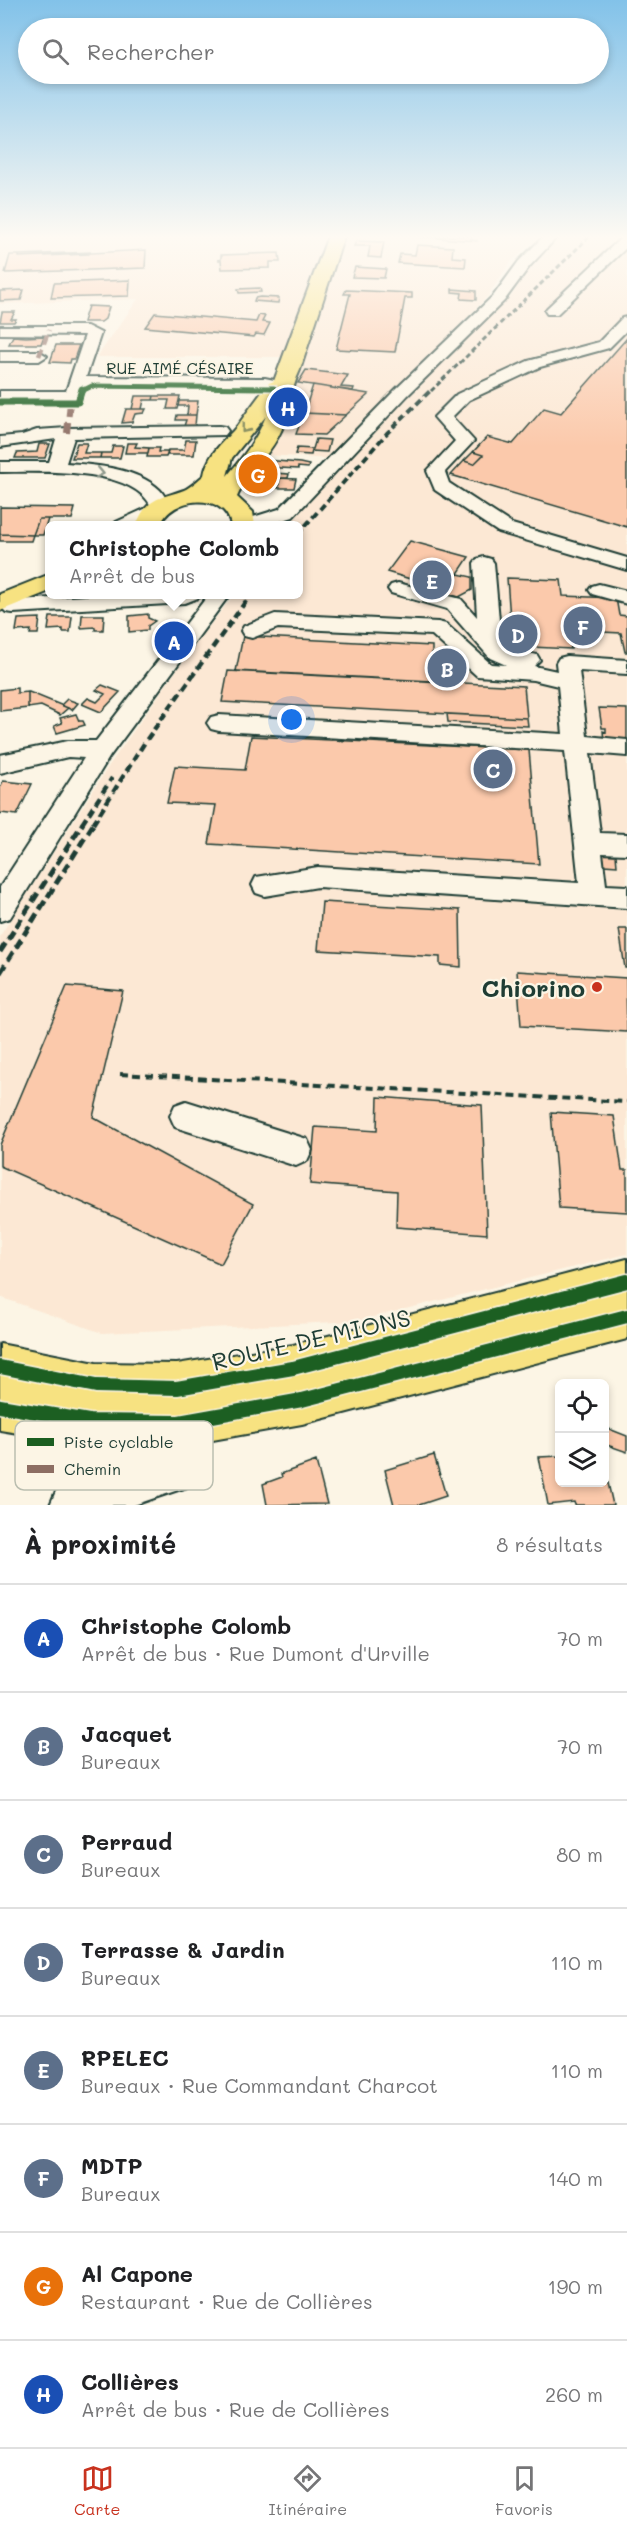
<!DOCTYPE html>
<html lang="fr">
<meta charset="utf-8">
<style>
:root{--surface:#fff;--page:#f2f2f2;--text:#202124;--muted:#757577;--line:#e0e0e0;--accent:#c8321e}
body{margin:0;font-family:Mali,sans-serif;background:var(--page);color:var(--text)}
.controls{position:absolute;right:18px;bottom:18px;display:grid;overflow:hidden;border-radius:9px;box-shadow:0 3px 9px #0003}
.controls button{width:54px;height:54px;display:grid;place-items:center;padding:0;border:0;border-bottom:2px solid var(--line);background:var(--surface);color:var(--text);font:30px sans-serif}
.you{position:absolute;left:292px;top:720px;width:21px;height:21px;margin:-15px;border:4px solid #fff;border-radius:50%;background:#1a73e8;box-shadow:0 0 0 9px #1a73e833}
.badge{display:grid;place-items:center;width:39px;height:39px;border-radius:50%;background:var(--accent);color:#fff;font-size:20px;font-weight:700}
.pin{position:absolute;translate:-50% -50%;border:3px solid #fff;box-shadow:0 2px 6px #0006}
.popup{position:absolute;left:45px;top:521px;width:258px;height:78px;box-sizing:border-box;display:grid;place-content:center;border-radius:9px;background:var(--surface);filter:drop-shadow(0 2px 4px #0005);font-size:20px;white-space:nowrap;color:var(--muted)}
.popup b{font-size:22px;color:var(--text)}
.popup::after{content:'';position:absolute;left:50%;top:100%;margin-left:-12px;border:12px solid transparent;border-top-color:var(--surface)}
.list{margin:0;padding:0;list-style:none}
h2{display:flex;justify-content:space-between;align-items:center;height:78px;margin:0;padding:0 24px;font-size:26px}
h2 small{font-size:20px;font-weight:400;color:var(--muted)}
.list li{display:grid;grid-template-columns:39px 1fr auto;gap:18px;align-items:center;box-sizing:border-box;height:108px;padding:0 24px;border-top:2px solid var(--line)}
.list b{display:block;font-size:22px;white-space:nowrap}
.list p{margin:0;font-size:20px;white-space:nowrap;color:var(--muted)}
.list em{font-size:20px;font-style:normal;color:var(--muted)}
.icon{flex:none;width:33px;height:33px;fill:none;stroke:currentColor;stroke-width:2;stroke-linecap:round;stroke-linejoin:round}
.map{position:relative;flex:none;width:627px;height:1505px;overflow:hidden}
.search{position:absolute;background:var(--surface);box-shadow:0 3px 9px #0003;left:18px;right:18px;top:18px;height:66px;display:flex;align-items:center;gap:15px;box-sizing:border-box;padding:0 21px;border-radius:33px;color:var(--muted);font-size:22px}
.sheet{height:942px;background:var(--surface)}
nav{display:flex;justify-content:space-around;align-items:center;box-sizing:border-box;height:84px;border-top:2px solid var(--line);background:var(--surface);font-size:16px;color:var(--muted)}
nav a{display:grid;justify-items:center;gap:3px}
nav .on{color:var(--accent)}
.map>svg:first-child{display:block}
.built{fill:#fce8d4}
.building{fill:#fbc9ab;stroke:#1f3d34;stroke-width:1.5}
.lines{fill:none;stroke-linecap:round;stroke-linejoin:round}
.minor-casing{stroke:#1f3d34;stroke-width:4}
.major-casing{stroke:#1f3d34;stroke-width:4}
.path{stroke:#1f3d34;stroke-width:4;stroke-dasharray:8 5;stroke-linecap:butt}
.minor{fill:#fcf5e5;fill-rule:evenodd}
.major{fill:#f7e281;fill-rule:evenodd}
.rail-far3{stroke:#1f3d34;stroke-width:3;stroke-dasharray:5 3;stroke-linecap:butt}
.rail-far2{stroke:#1f3d34;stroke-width:4;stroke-dasharray:7 4;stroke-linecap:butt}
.rail-far1{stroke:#1f3d34;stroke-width:4.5;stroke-dasharray:8 4.5;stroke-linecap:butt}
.rail{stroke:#1f3d34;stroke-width:5;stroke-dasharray:10 5;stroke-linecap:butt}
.quiet-far1{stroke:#8d6e63;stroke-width:4.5;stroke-dasharray:9 4.5;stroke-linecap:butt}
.quiet{stroke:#8d6e63;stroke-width:6;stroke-dasharray:11 6;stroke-linecap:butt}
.cycleway-far2-casing{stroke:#fcf5e5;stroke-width:8}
.cycleway-far1-casing{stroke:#fcf5e5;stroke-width:10}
.cycleway-casing{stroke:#fcf5e5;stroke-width:17}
.cycleway-far2{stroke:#1b5e20;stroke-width:5}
.cycleway-far1{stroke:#1b5e20;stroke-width:7}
.cycleway{stroke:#1b5e20;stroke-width:14}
.oneway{stroke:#808757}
.oneway2{stroke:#8e998c}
.poi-dot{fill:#c8321e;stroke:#fcf5e5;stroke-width:2}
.labels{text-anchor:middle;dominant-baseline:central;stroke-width:4.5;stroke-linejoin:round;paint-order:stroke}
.far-street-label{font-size:16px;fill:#1f3d34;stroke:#fcf5e5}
.near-poi-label{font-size:24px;font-weight:bold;fill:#1f3d34;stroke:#fcf5e5;text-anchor:end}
.near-street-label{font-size:24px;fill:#1f3d34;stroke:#fcf5e5}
.key{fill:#fcf5e5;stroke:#babeb0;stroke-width:1.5}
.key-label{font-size:16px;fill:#1f3d34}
</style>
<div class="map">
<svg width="627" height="1505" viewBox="0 0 627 1505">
<rect width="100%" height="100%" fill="#fcf5e5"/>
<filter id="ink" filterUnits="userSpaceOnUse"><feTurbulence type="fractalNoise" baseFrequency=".0167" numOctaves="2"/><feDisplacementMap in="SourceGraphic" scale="12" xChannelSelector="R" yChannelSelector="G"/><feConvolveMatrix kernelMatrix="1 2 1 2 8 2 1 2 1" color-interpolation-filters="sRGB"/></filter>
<g filter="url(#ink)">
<path class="built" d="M3 236H539L509 264 488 296 330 459 267 455 285 425 304 357H97L138 299 0 304V240Z
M557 236H627V1254L357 1321 102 1333 0 1297V936L110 764 198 640 234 595 298 594V526L289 525 293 520 369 432 512 295 530 266Z"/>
<path class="building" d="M412 236H471V240L478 241Z
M356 241 384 242 381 258 368 257 370 246H354Z
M417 245 453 247 452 257 466 258 465 267 398 263 400 254 415 255Z
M146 250 145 268 5 273 10 255H19V257Z
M90 252 89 254 19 257V255Z
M279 253 280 262H270V268L222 269 221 260H218L221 259V255Z
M355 267 386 269 384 278 352 277Z
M130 280 129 296 51 298 54 283Z
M260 288 261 292 239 293 238 289Z
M452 289 476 291V300L461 299 462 293 452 292Z
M24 290 21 300 0 301V291Z
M346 290 412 293V298H405L395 352 336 349 350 294H344Z
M255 298 260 297 279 298 278 303 254 301Z
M88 306 109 307 105 319 101 322H83Z
M2 312H15L11 319H16L14 322H0Z
M155 313 256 322 259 315 265 316 262 322 270 323 264 335 256 334 254 337 145 327Z
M13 336 26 337 44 336 41 344H9Z
M627 338V527L451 475 464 461 474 464 483 455 473 452 487 437 513 444 544 408 561 413Z
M56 345H79L74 359H71L70 363 50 362Z
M306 370 348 375 341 387 354 388 353 391 298 383Z
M313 385 369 394 346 415 304 413Z
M135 396H154L153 400H144L142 409H132Z
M154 396H180L177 409H167L169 400H153Z
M179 401H198L196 415H187L188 406H178Z
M126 409H146L144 413 135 414 132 422 122 423Z
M304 413 346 415 324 435 296 434Z
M177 415H196L195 426H184L186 420H176Z
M316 439 330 440 327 452 312 451 311 455 295 454 297 448 313 449Z
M186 440H196L194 455H167L168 450H184Z
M77 443H87L84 453H101L100 458H72Z
M127 443H137L135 447 149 448 148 453H125Z
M39 444H50L45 458H15L17 453 37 452Z
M113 446H123L120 458H100L101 453H111Z
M149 448H159L158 452H168L166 457H147Z
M473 452 483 455 474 464 464 461Z
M265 460 300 463 309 465 308 468 298 467V469L263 467Z
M255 472 289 474 288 478H280L253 476Z
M280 478 296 479 294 488H278Z
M0 507 75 508 72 519H39L33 535 0 534Z
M39 519H48L43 535H33Z
M0 534 33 535 31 541H0Z
M410 541 469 557 447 590 387 572Z
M458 574 472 577V590L459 597 444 593Z
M507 578 561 580 563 596 616 598 619 615 627 616V652H625L621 633 583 631 568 630 571 649 512 646Z
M148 614V618L155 621 148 626V630L129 632V616Z
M82 615H104L103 630H95V627L81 628Z
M50 617H72L70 632H63V629L48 630Z
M40 618 38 634H30L31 630 16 631 18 619Z
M243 636 432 646V681L236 671Z
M228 671 524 686 527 718 222 702Z
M102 685 120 692 101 712 82 704 88 698 97 702 105 694 96 690Z
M17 688V693L28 692V708L0 711V690Z
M28 692H29L68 708 60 715 41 706 28 708Z
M67 699 78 703 72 710 61 705Z
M599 708 627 709V742L604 741 603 731 606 732V728H602Z
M76 714 79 721H83L85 725 57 733 54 726 62 723 60 718Z
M447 714 527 718 528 726 448 722Z
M251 736 529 750 539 864 209 844 216 805 167 803 175 766 245 770Z
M3 781 32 784 17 815 1 813 0 815V788Z
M603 854 616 855 617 866 604 865Z
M322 902 460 910 461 967 440 965V957L318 950Z
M619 929H627V968H625Z
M517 971 626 978 627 1032 521 1026Z
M67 986 123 991 93 1117 253 1204 221 1264 0 1166V1145Z
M378 1097 482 1105 487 1234 396 1227 397 1191 310 1184 315 1127 377 1131Z
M551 1112 614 1116 622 1170H627V1212L559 1208Z
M604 1427 627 1436V1452L604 1444Z
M434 1455 446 1496 419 1505H394L385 1470Z
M560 1456V1482H604V1465L613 1505H575L574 1502 548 1505 539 1457Z
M316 1461 327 1504 267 1505 263 1484 282 1477 281 1474Z"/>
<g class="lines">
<g class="minor-casing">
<path id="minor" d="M544 236H558L529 267 504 301 408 395 293 517 265 526H235L237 522 279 509 396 389 494 295 519 261Z
M627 236V247L557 314H547L545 311 547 308 622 237Z
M627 317V330L609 348 540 367 469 400 452 417 474 441 445 472 449 483 512 524 627 558V570L498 532 435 490 427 471 455 441 434 417 457 394 528 361 599 342 622 318Z
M0 326H87L101 333 86 377 265 378 288 383 290 386 282 391 265 388 83 387 78 399 72 401H0V391H66L85 335 0 334Z
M0 351H39L47 356 39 361H0Z
M219 426 225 427 228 431 225 435 74 438 66 463C96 465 137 468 160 490 164 494 167 501 169 506 156 523 135 526 114 526L116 522 151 506C131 466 39 472 0 472V462H49L56 439 0 447V437L22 435 37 430 67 428Z
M484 557 491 559 494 563 501 643C511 654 523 651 537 655L540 660 534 666 557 671 556 663 559 658 567 656 627 660V674L579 671 587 736 627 740V756L590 753 600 833 627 834V854L602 853 606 885 627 886V908L318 887 265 896 256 893 252 885 256 877 318 867 579 883 565 751 219 731 211 729 207 723 211 717 219 715 563 734 558 686 533 680 477 676 432 635 278 628 252 638 244 636 241 631 244 626 275 614 438 622 446 624 491 664 506 665 490 658 447 609 391 593 388 589 391 585 398 583 461 599 477 617 474 563 477 559Z
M599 584 627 591V604L592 594 589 590 592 586Z
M119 594H201L198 598 185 603 13 613 6 612 0 606V596L7 595 18 600Z
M209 594H230L110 756 10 918 0 921V887L84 758 68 757 0 773V755L68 741H96Z
M186 1101 307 1139 312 1150 307 1161 296 1166 175 1127 170 1116 175 1105Z
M176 1452 190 1458 196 1472 190 1486 134 1505H50L56 1491Z"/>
</g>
<g class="major-casing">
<path id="major" d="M328 236H344L300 370C290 390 291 411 281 431 270 456 247 473 237 497L253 512 255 526H231C226 491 170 496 160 526H136C147 497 159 499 184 490 191 487 198 480 204 475 208 453 224 442 238 425 248 411 258 397 269 383L274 381ZM266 416C257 439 243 457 227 476L232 458Z
M50 574V591L0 611V594Z
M627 1259V1339L302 1424 179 1446 89 1445 0 1430V1344L96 1363 177 1364 293 1345Z"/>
</g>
<path class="path" d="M120 1074 627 1102"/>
<use href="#minor" class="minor"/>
<use href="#major" class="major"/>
<path class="rail-far3" d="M431 391 590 236"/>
<path class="rail-far2" d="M298 534 387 433 432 389"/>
<path class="rail-far1" d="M82 824 112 778
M93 824 145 742 251 594"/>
<path class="rail" d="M0 952 83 823
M0 973 94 823"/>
<path class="quiet-far1" d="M39 356 49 330"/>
<path class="quiet" d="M67 433 70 402"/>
<g class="cycleway-far2-casing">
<path id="cycleway-far2" d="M82 391 92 386 274 388"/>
</g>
<g class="cycleway-far1-casing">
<path id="cycleway-far1" d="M0 402H78L82 389"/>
</g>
<g class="cycleway-casing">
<path id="cycleway" d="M0 1367 96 1386 177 1388 293 1368 627 1281
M0 1406 89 1421 179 1422 302 1400 627 1316"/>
</g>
<use href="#cycleway-far2" class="cycleway-far2"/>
<use href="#cycleway-far1" class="cycleway-far1"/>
<use href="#cycleway" class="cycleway"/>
</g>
<defs><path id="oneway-chevron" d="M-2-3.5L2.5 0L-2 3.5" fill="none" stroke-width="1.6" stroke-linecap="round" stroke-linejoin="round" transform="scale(1.5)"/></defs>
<use class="oneway" href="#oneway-chevron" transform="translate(245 429) rotate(129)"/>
<use class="oneway2" href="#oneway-chevron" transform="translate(100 473) rotate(12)"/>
</g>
<linearGradient id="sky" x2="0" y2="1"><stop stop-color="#82c2e9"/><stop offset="0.53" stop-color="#fefaf3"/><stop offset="1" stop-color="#fefaf3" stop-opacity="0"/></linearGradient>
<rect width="627" height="447" fill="url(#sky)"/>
<circle class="poi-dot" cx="597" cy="987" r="6"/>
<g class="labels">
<g class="far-street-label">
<text x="180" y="367">RUE AIMÉ CÉSAIRE</text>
</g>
<g class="near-poi-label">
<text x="585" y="987">Chiorino</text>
</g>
<g class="near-street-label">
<text transform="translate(311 1339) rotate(-13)">ROUTE DE MIONS</text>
</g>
</g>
<rect x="15" y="1421" width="198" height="69" rx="9" class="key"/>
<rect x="27" y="1438" width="27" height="8" fill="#1b5e20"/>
<rect x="27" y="1465" width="27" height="8" fill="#8d6e63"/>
<g class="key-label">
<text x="64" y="1448">Piste cyclable</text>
<text x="64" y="1475">Chemin</text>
</g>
</svg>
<div class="controls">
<button><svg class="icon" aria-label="locate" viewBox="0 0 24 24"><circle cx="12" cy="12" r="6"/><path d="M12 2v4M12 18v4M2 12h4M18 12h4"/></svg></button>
<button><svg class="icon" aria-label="layers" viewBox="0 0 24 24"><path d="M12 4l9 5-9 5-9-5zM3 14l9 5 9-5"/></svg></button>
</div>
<div class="you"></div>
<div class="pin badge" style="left:174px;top:641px;background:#1a4fb4">A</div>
<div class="popup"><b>Christophe Colomb</b>Arrêt de bus</div>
<div class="pin badge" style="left:447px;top:668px;background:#5c6f8a">B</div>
<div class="pin badge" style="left:493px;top:769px;background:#5c6f8a">C</div>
<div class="pin badge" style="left:518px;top:634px;background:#5c6f8a">D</div>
<div class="pin badge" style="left:432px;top:580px;background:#5c6f8a">E</div>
<div class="pin badge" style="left:583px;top:626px;background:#5c6f8a">F</div>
<div class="pin badge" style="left:258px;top:474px;background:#e8710a">G</div>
<div class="pin badge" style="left:288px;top:407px;background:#1a4fb4">H</div>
<div class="search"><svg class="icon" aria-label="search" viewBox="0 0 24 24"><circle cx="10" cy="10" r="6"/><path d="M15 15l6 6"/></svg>Rechercher</div>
</div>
<section class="sheet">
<h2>À proximité<small>8 résultats</small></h2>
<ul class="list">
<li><span class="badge" style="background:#1a4fb4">A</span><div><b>Christophe Colomb</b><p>Arrêt de bus · Rue Dumont d'Urville</p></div><em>70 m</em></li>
<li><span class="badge" style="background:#5c6f8a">B</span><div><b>Jacquet</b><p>Bureaux</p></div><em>70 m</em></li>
<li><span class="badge" style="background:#5c6f8a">C</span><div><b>Perraud</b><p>Bureaux</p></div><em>80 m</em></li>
<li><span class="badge" style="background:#5c6f8a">D</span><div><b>Terrasse &amp; Jardin</b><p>Bureaux</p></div><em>110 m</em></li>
<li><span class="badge" style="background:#5c6f8a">E</span><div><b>RPELEC</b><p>Bureaux · Rue Commandant Charcot</p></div><em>110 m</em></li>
<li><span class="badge" style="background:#5c6f8a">F</span><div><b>MDTP</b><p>Bureaux</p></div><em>140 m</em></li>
<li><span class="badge" style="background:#e8710a">G</span><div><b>Al Capone</b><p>Restaurant · Rue de Collières</p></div><em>190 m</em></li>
<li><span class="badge" style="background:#1a4fb4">H</span><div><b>Collières</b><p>Arrêt de bus · Rue de Collières</p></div><em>260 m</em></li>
</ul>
</section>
<nav>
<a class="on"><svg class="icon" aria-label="map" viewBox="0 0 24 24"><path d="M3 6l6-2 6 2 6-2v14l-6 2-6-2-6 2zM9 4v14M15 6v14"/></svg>Carte</a>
<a><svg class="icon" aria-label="directions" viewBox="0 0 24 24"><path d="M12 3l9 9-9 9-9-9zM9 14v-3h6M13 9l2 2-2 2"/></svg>Itinéraire</a>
<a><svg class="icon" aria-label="saved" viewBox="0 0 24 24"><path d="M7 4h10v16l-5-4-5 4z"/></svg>Favoris</a>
</nav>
